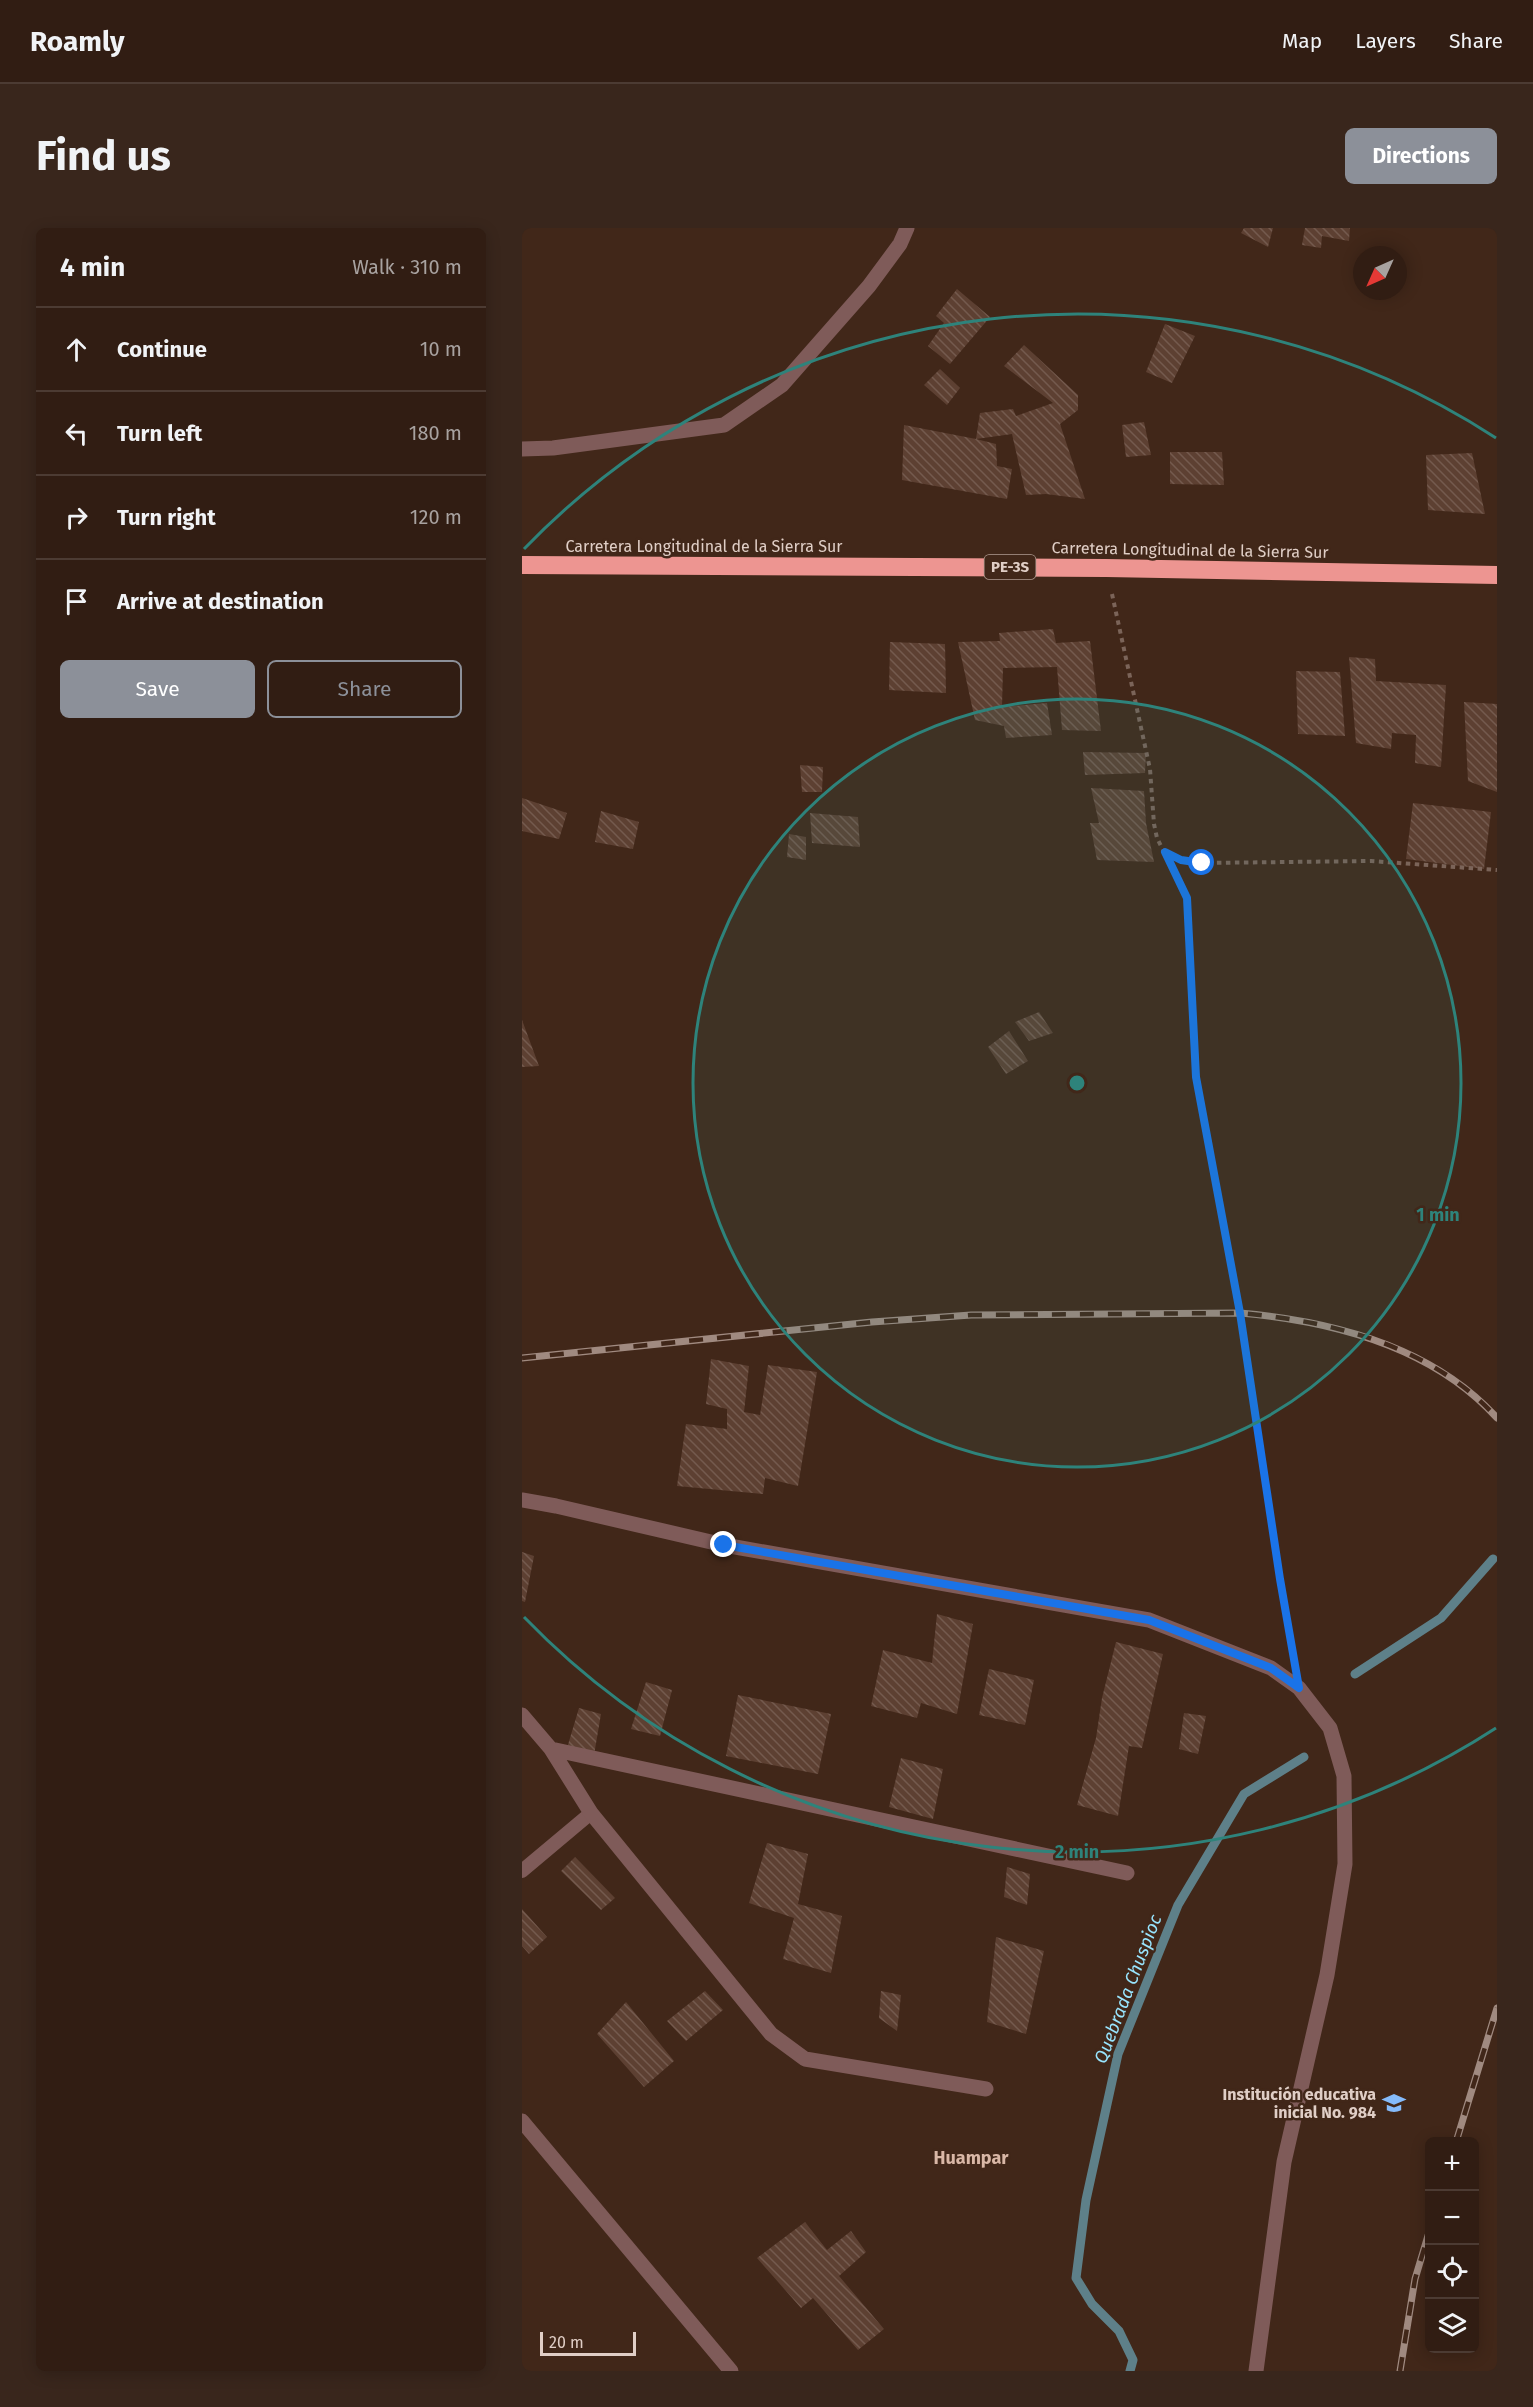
<!DOCTYPE html>
<meta charset="utf-8">
<style>
:root{--surface:#311d13;--page:#39261c;--text:#f1f3f6;--muted:#a8a2a0;--line:#4c3b33;--accent:#8c9099}
body{margin:0;font-family:"Fira Sans",sans-serif;background:var(--page);color:var(--text)}
.controls{position:absolute;right:18px;bottom:18px;display:grid;overflow:hidden;border-radius:9px;box-shadow:0 3px 15px #0003}
.controls button{width:54px;height:54px;display:grid;place-items:center;padding:0;border:0;border-bottom:2px solid var(--line);background:var(--surface);color:var(--text);font:30px sans-serif}
.compass{position:absolute;left:831px;top:18px;width:54px;height:54px;border-radius:50%;background:var(--surface);box-shadow:0 3px 15px #0003;rotate:225deg}
.scale{position:absolute;left:18px;bottom:15px;width:96px;box-sizing:border-box;padding-left:6px;border:3px solid #e0cec6;border-top:0;font-size:16px;line-height:21px;white-space:nowrap;color:#e0cec6;-webkit-text-stroke:4px #412719;paint-order:stroke}
.stop{position:absolute;width:18px;height:18px;margin:-14px;border:4px solid #1a73e8;border-radius:50%;background:#fff}
.stop.end{background:#1a73e8;border-color:#fff;box-shadow:0 2px 6px #0008}
.list{margin:0;padding:0;list-style:none}
h2{display:flex;justify-content:space-between;align-items:center;height:78px;margin:0;padding:0 24px;font-size:26px}
h2 small{font-size:20px;font-weight:400;color:var(--muted)}
.list li{display:grid;grid-template-columns:39px 1fr auto;gap:18px;align-items:center;box-sizing:border-box;height:84px;padding:0 24px;border-top:2px solid var(--line)}
.list b{display:block;font-size:22px;white-space:nowrap}
.list em{font-size:20px;font-style:normal;color:var(--muted)}
.actions{display:flex;gap:12px;padding:18px 24px}
.actions a{flex:1;padding:14px 0;border:2px solid var(--accent);border-radius:9px;text-align:center;font-size:21px;color:var(--accent)}
.actions .main{background:var(--accent);color:#fff}
.icon{flex:none;width:33px;height:33px;fill:none;stroke:currentColor;stroke-width:2;stroke-linecap:round;stroke-linejoin:round}
.map{position:relative;flex:none;width:975px;height:2143px;overflow:hidden;border-radius:9px}
header{display:flex;align-items:center;gap:36px;box-sizing:border-box;height:84px;padding:0 30px;background:var(--surface);border-bottom:2px solid var(--line)}
header strong{font-size:28px}
nav{display:flex;gap:33px;margin-inline-start:auto;font-size:21px}
.intro{display:flex;align-items:center;justify-content:space-between;box-sizing:border-box;height:144px;padding:0 36px}
h1{margin:0;font-size:42px}
.button{padding:15px 27px;border-radius:9px;background:var(--accent);color:#fff;font-size:21px;font-weight:700}
main{display:flex;gap:36px;padding:0 36px}
aside{flex:1;background:var(--surface);border-radius:9px;box-shadow:0 3px 15px #0003}
.map>svg:first-child{display:block}
.lines{fill:none;stroke-linecap:round;stroke-linejoin:round}
.stream{stroke:#5e8089;stroke-width:9}
.building{fill:url(#building-back-hatch)}
.path{stroke:#7b6459;stroke-width:4;stroke-dasharray:4.5 4.5;stroke-linecap:butt}
.lane{stroke:#7f5b59;stroke-width:14}
.street{stroke:#7f5b59;stroke-width:15}
.highway{stroke:#ed9591;stroke-width:18}
.rail-casing{stroke:#a08a80;stroke-width:7}
.rail{stroke:#412719;stroke-width:4.5;stroke-dasharray:14;stroke-linecap:butt}
.route{stroke:#1a73e8;stroke-width:8}
.ring{fill:none;stroke:#2e837b;stroke-width:3}
.labels{text-anchor:middle;dominant-baseline:central;stroke-width:5;stroke-linejoin:round;paint-order:stroke}
.shield{fill:#412719;stroke:#b09c92;stroke-width:1.5}
.shield-label{font-size:15px;font-weight:bold;fill:#e0cec6}
.street-label{font-size:16px;fill:#e0cec6;stroke:#412719}
.poi-label{font-size:16px;font-weight:bold;fill:#e0cec6;stroke:#412719;text-anchor:end}
.water-label{font-size:18px;font-style:italic;fill:#98e4fd;stroke:#412719}
.neighbourhood-label{font-size:18px;font-weight:bold;fill:#d9b7a6;stroke:#412719}
.centre{fill:#2e837b;stroke:#412719;stroke-width:3}
.ring-label{font-size:18px;text-anchor:middle;font-weight:bold;fill:#2e837b;stroke:#412719;stroke-width:5;stroke-linejoin:round;paint-order:stroke}
</style>
<header>
<strong>Roamly</strong>
<nav><a>Map</a><a>Layers</a><a>Share</a></nav>
</header>
<div class="intro"><h1>Find us</h1><a class="button">Directions</a></div>
<main>
<aside>
<h2>4 min<small>Walk · 310 m</small></h2>
<ul class="list">
<li><svg class="icon" aria-label="ahead" viewBox="0 0 24 24"><path d="M12 20V5M6 11l6-6 6 6"/></svg><div><b>Continue</b></div><em>10 m</em></li>
<li><svg class="icon" aria-label="left" viewBox="0 0 24 24"><path d="M17 20v-9H6M10 6l-5 5 5 5"/></svg><div><b>Turn left</b></div><em>180 m</em></li>
<li><svg class="icon" aria-label="right" viewBox="0 0 24 24"><path d="M7 20v-9h11M14 6l5 5-5 5"/></svg><div><b>Turn right</b></div><em>120 m</em></li>
<li><svg class="icon" aria-label="arrive" viewBox="0 0 24 24"><path d="M6 21V4h12l-3 4 3 4H6"/></svg><div><b>Arrive at destination</b></div></li>
</ul>
<div class="actions"><a class="main">Save</a><a>Share</a></div>
</aside>
<div class="map">
<svg width="975" height="2143" viewBox="0 0 975 2143">
<defs>
<pattern id="building-back-hatch" width="6" height="6" patternUnits="userSpaceOnUse" patternTransform="scale(1.5)"><rect width="6" height="6" fill="#5d4032"/><path d="M-1 5l2 2M0 0l6 6M5-1l2 2" fill="none" stroke="#745a4e"/></pattern>
</defs>
<rect width="100%" height="100%" fill="#412719"/>
<g class="lines">
<path class="stream" d="M833 1446 919 1390 971 1331
M608 2143 611 2132 597 2103 570 2076 554 2050 564 1972 596 1826 656 1677 722 1566 782 1529"/>
</g>
<path class="building" d="M722 0H751L746 19 719 5Z
M783 0H828L827 13 800 8 799 20 780 17Z
M435 61 468 89 428 136 406 118 422 95 414 88Z
M643 96 673 108 650 155 624 144Z
M502 117 556 167V182L538 196 563 271 524 266 504 267 490 206 454 211 474 216 475 238 490 241 485 271 380 252 382 197 454 211 458 185 491 181 494 188 531 175 482 138Z
M418 141 438 160 425 177 402 157Z
M622 194 629 227 604 229 600 197Z
M648 224H700L702 257 648 256Z
M950 225 963 286 906 282 904 227Z
M531 401 534 415 568 413 579 503 540 502 535 439 481 440 480 479 525 475 530 507 484 510 482 498 453 492 436 414 478 413 477 405Z
M368 414 423 416 424 465 367 462Z
M827 429 853 431 854 453 924 457 919 539 893 535 894 507 870 505 869 521 834 515Z
M774 443 818 444 823 508 776 506Z
M942 474 975 476V564L946 553Z
M561 524 624 525 623 545 563 547Z
M278 537 301 539 300 564H280Z
M569 560 622 563 624 595 632 634 575 632 568 595H577Z
M0 570 45 585 37 611 0 603Z
M891 575 969 584 962 641 884 631Z
M79 583 117 594 111 621 73 614Z
M288 585 336 589 338 619 290 615Z
M267 606 284 609V632L265 629Z
M517 784 531 805 507 813 493 794Z
M0 792 17 838 0 839Z
M487 803 506 833 484 846 466 819Z
M189 1131 227 1138 222 1184 238 1187 246 1137 295 1144 276 1258 243 1250 241 1266 155 1258 164 1196 205 1201V1181L184 1176Z
M0 1324 12 1328 3 1374 0 1373Z
M415 1386 451 1396 435 1486 399 1475 395 1490 349 1478 361 1422 410 1435Z
M594 1414 641 1426 620 1520 607 1518 596 1588 555 1577 574 1510 580 1470Z
M467 1441 512 1452 503 1497 457 1487Z
M124 1454 150 1462 138 1508 109 1501Z
M216 1467 309 1486 296 1546 204 1528Z
M57 1480 79 1486 72 1527 45 1520Z
M662 1485 684 1488 676 1526 657 1521Z
M379 1530 421 1541 411 1591 367 1579Z
M245 1615 286 1626 276 1676 320 1688 309 1745 261 1731 272 1690 227 1675Z
M53 1629 93 1670 79 1682 39 1643Z
M485 1639 508 1646 505 1677 482 1669Z
M0 1681 25 1709 7 1726 0 1718Z
M474 1709 522 1723 504 1806 465 1794Z
M183 1763 201 1782 164 1813 145 1793Z
M359 1763 379 1767 375 1803 357 1790Z
M104 1774 152 1833 122 1859 75 1806Z
M283 1994 305 2022 329 2003 344 2024 317 2048 362 2101 336 2122 291 2070 279 2080 235 2030Z"/>
<g class="lines">
<path class="path" d="M590 366 628 541 632 596 635 610 665 670 673 849 718 1085 771 1427
M643 624 659 632 680 635 849 633 975 642"/>
<path class="lane" d="M0 1643 69 1585"/>
<path class="street" d="M0 221 31 220 202 197 260 157 347 58 378 16 385 0
M0 1272 34 1278 202 1317 627 1392 749 1440 777 1460 808 1500 822 1548 823 1636 805 1747 762 1934 734 2143
M0 1487 29 1521 69 1585 249 1806 283 1831 464 1861
M29 1521 605 1645
M0 1893 209 2143"/>
<path class="highway" d="M0 337 584 340 975 347"/>
<g class="rail-casing">
<path id="rail" d="M0 1130 350 1094 449 1087 718 1085C811 1093 910 1118 975 1190
M934 1914 975 1780
M878 2143 893 2051 908 2001"/>
</g>
<use href="#rail" class="rail"/>
</g>
<g class="lines">
<path class="route" d="M202 1317 627 1392 749 1440 777 1460 758 1351 718 1085 674 849 665 670 643 624 659 632 680 635"/>
</g>
<circle cx="555" cy="855" r="384" fill="#2e837b" fill-opacity=".12"/>
<g class="ring">
<circle cx="555" cy="855" r="384"/>
<path d="M974 1500A769 769 0 0 1 2 1389M2 321A769 769 0 0 1 974 210"/>
</g>
<defs>
<g id="school-bare" transform="scale(1.8)"><path d="M0-5L7-2L0 1L-7-2ZM-4 1L0 2.5L4 1V4Q0 6-4 4Z" fill="#85bbfb" stroke="#412719" stroke-width="2.5" paint-order="stroke"/></g>
</defs>
<g fill-rule="evenodd">
<use href="#school-bare" x="872" y="1875"/>
</g>
<g class="labels">
<rect class="shield" x="462.5" y="327" width="51" height="24" rx="4.5"/>
<g class="shield-label">
<text x="488" y="339">PE-3S</text>
</g>
<g class="street-label">
<text x="182" y="318">Carretera Longitudinal de la Sierra Sur</text>
<text transform="translate(668 322) rotate(1)">Carretera Longitudinal de la Sierra Sur</text>
</g>
<g class="poi-label">
<text x="854" y="1866">Institución educativa<tspan x="854" dy="18">inicial No. 984</tspan></text>
</g>
<g class="water-label">
<text transform="translate(606 1761) rotate(-69)">Quebrada Chuspioc</text>
</g>
<g class="neighbourhood-label">
<text x="449" y="1930">Huampar</text>
</g>
</g>
<circle cx="555" cy="855" r="9" class="centre"/>
<g class="ring-label">
<text x="916" y="993">1 min</text>
<text x="555" y="1630">2 min</text>
</g>
</svg>
<div class="controls">
<button>+</button>
<button>−</button>
<button><svg class="icon" aria-label="locate" viewBox="0 0 24 24"><circle cx="12" cy="12" r="6"/><path d="M12 2v4M12 18v4M2 12h4M18 12h4"/></svg></button>
<button><svg class="icon" aria-label="layers" viewBox="0 0 24 24"><path d="M12 4l9 5-9 5-9-5zM3 14l9 5 9-5"/></svg></button>
</div>
<svg class="compass" viewBox="-18 -18 36 36"><path d="M0-13l5 13h-10z" fill="#e53935"/><path d="M0 13l5-13h-10z" fill="#a8a2a0"/></svg>
<div class="scale">20 m</div>
<div class="stop" style="left:680px;top:635px"></div>
<div class="stop end" style="left:202px;top:1317px"></div>
</div>
</main>
